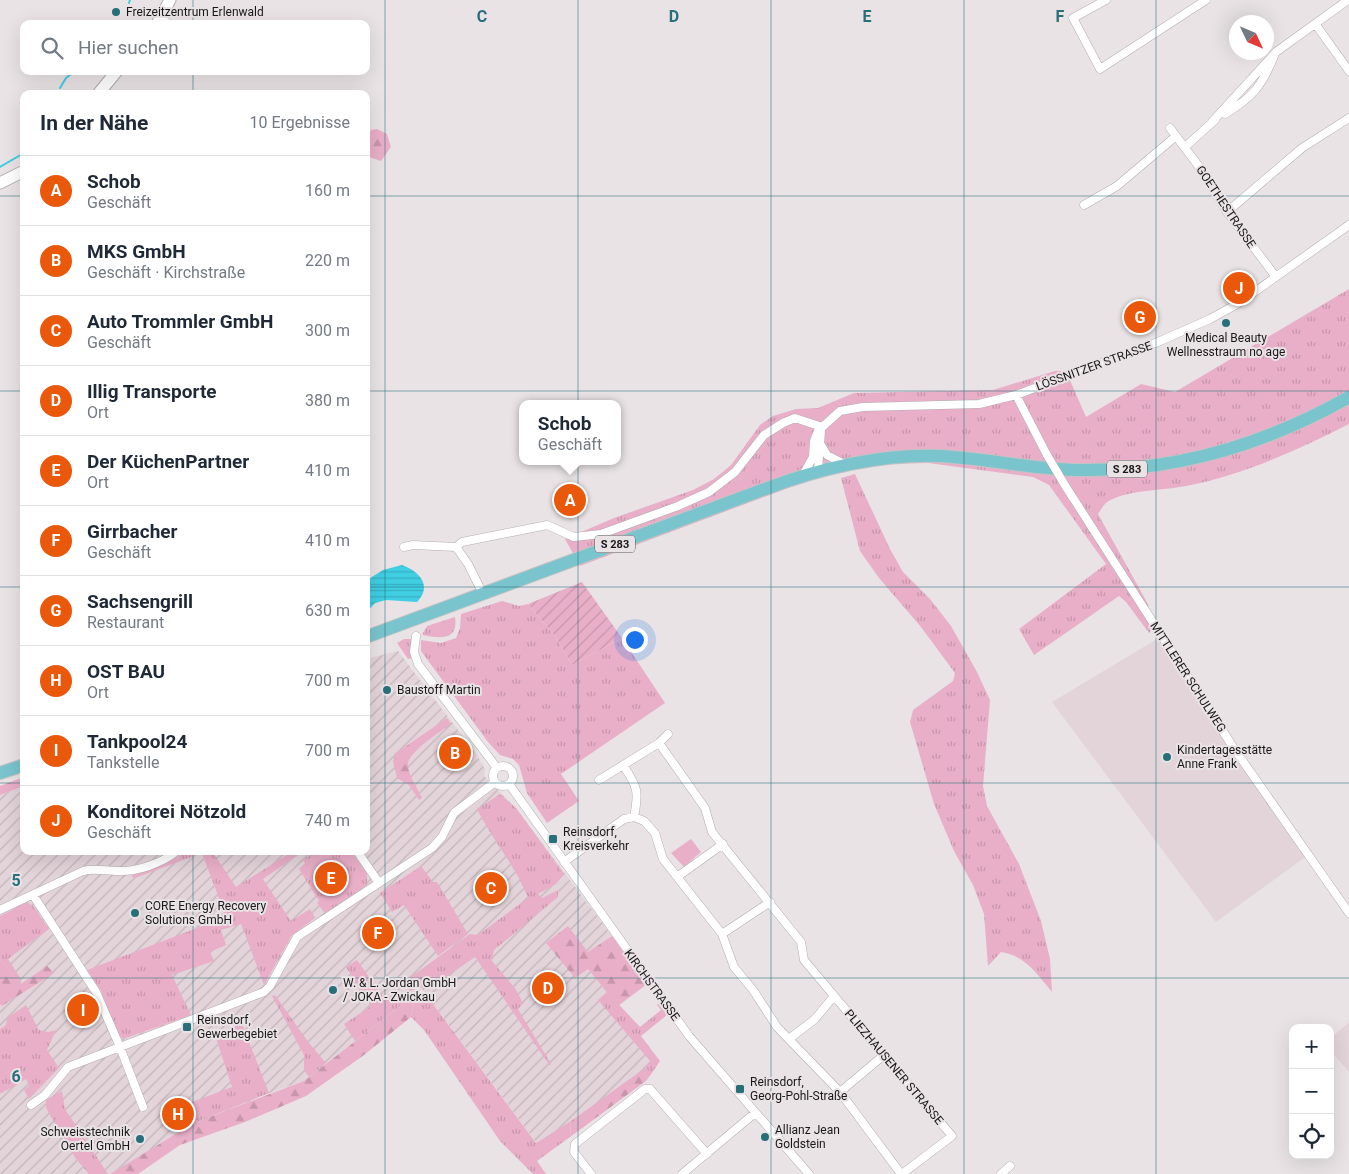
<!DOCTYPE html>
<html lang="de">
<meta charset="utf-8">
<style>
:root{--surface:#fff;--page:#f2f2f3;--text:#1f2937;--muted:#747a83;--line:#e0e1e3;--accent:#ea580c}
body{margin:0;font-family:Roboto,sans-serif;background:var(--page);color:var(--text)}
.controls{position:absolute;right:15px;bottom:15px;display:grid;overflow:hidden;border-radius:10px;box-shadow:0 5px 20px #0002}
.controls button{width:45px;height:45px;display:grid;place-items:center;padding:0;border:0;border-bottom:1px solid var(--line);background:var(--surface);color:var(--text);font:25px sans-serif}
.compass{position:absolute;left:1229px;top:15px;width:45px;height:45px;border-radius:50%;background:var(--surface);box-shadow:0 5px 20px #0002;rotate:134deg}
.you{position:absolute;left:634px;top:639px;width:18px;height:18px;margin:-12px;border:4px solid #fff;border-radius:50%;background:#1a73e8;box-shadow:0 0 0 8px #1a73e833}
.badge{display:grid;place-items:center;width:32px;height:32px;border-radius:50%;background:var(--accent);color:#fff;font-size:16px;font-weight:700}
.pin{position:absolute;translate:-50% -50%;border:2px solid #fff;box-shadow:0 1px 5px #0006}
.popup{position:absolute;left:519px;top:400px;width:102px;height:65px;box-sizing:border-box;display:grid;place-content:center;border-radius:10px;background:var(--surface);filter:drop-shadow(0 1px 4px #0005);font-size:16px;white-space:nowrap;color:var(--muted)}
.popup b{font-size:19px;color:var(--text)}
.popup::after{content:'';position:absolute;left:50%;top:100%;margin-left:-10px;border:10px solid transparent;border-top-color:var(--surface)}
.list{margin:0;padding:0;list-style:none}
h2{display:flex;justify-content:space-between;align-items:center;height:65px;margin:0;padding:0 20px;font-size:21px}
h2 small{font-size:16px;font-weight:400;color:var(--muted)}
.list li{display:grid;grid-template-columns:32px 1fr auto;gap:15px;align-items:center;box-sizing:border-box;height:70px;padding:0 20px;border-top:1px solid var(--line)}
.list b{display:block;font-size:19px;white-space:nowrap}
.list p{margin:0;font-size:16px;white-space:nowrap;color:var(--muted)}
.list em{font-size:16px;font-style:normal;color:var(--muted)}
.icon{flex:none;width:28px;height:28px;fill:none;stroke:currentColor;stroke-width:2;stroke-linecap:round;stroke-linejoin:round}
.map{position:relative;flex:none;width:1349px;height:1174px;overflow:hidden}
.search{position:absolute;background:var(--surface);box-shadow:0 5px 20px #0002;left:20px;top:20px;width:350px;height:55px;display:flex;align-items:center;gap:12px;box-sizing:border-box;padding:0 18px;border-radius:10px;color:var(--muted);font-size:19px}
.panel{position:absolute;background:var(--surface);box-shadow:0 5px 20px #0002;left:20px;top:90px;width:350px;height:765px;border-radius:10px}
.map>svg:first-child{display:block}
.built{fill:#e3d4da}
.industrial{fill:url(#industrial-furrows)}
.grass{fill:url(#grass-tufts)}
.forest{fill:url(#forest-firs)}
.park{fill:#e9afc8}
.garden{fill:url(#garden-furrows)}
.water{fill:url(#water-rules)}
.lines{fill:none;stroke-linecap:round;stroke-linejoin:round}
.stream{stroke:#3fcee2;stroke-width:2}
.minor-casing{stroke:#b3adaf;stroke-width:9}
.secondary-casing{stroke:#b3adaf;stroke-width:13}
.primary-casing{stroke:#c3c3c3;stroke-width:14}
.minor{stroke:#fff;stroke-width:8}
.secondary{stroke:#fff;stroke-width:11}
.primary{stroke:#7ac4ce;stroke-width:12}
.minor-bridge-casing{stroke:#b3adaf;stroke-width:9;stroke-linecap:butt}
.minor-bridge{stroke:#fff;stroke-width:8}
.grid{fill:none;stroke:#27707a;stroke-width:1;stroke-opacity:0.55}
.poi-dot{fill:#27707a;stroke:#e9e3e5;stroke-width:2}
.labels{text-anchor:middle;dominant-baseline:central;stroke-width:4;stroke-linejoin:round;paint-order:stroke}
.shield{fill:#e9e3e5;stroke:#585456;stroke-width:1}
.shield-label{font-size:11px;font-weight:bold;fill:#1a1718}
.poi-label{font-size:12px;fill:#1a1718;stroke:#e9e3e5;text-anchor:start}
.street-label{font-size:12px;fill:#1a1718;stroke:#e9e3e5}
.grid-label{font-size:16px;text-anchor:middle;font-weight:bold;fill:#27707a;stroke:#e9e3e5;stroke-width:4;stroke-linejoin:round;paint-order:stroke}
</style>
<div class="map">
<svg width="1349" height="1174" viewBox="0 0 1349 1174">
<defs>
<pattern id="industrial-furrows" width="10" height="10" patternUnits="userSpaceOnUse" patternTransform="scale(1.25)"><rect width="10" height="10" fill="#e3d4da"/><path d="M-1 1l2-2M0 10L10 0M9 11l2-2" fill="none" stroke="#c2b5ba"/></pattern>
<pattern id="grass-tufts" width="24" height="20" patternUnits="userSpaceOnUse" patternTransform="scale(1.25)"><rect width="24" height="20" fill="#e9afc8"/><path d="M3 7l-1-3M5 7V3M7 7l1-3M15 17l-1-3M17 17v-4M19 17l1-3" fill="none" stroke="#c796ab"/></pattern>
<pattern id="forest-firs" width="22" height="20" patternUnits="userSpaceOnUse" patternTransform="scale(1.25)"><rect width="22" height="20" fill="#e9afc8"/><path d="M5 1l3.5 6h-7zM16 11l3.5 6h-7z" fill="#c796ab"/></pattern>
<pattern id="garden-furrows" width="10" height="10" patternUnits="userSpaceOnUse" patternTransform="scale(1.25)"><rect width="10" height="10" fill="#e9afc8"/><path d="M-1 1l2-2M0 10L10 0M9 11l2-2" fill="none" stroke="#c796ab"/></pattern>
<pattern id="water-rules" width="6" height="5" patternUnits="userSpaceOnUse" patternTransform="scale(1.25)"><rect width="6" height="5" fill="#3fcee2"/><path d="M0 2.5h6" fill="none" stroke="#37b0c1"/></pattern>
</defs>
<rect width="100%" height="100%" fill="#e9e3e5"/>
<path class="built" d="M1162 636 1308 855 1216 922 1052 702Z
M1349 1022V1072L1330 1050V1039Z"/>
<path class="industrial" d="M398 651 477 755 485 769 484 776 516 808 612 936 588 953V969L638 1030 634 1034 657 1062 590 1114 557 1136 538 1145 422 989 304 1081 261 1096 166 1142 110 1174H0V795L24 786V851H366V659Z"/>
<path class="grass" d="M1349 289V424C1298 450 1243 475 1186 486 1162 491 1129 489 1107 502 1104 504 1101 510 1098 514L1149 606 1142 610 1153 627 1149 633 1126 602 1119 596 1034 655 1019 629 1106 564 1049 485 1033 477 928 463 883 464 817 477 580 566 565 539 614 518 693 490 714 479 731 465 760 425 773 416 796 409 818 408 854 393 993 390 1055 371H1066L1086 417 1141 384 1175 392Z
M855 474 890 549 903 572 930 599 951 626 977 672 990 700 983 786 987 806 1019 864 1041 921 1050 959 1052 992C1037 974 1026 956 1001 952L988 966 984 914 973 885 954 851 934 804 910 722 913 710 953 681 955 673 921 627 879 578 860 551 841 478Z
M502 601 519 606 528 604 555 636 572 665 622 638 665 703 561 774 579 801 547 823 527 793 519 765 513 759 500 755 488 742 421 651V640L441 643 456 638 460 628 461 614Z
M455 617C459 642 438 638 422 635L427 626Z
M404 639H412L410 648 412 658 408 659 397 643Z
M500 794 516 808 564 874 556 884 538 894 542 898 558 890V897L494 950 492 961 515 988 523 1003 518 1009 551 1064 550 1066 475 957 436 984 409 991V983L412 976 470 934 478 935 528 898C516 866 492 840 477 809Z
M182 851H212L236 887 293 851H304L263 879 291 921 310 909 315 918 292 935 264 985 241 924 221 930 226 945 210 952 214 961 172 975 191 1015 123 1039 116 1032 101 991 87 970 226 917 202 853 135 878 131 876 178 857Z
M316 851 320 853 323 851H351L367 873V885L329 911 324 912 317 903 319 901 299 869 305 863 303 860Z
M421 866 433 882H437L468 934 438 956 404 905 392 912 380 893Z
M27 902 34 907 49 929 8 959 21 979V984L0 960V916Z
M357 960 381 994 393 1002 408 1000 355 1041 344 1024 371 1006 346 967Z
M607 992 640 1027 661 1010 657 1005 659 1003 667 1015 641 1036 660 1061 652 1073 645 1068 650 1061 598 1000Z
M275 995 309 1043 326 1063 309 1077 304 1070V1055L272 996Z
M427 996 536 1143 571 1121 570 1137 537 1161 546 1174H533L500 1141 424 1030 411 1017 414 1002Z
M26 1005 39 1030 48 1032 56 1030 47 1050 59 1068 29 1099 24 1090 29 1086 26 1079 0 1094V1029L6 1025 7 1018Z
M242 1024 269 1093 194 1123 187 1104 232 1087 215 1035Z
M62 1091 65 1109 108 1174H89L76 1159 46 1108V1100Z"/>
<path class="forest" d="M377 129 387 134 391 147 381 161 366 156V137L371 130Z
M447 718 451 724C441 731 407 753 408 765 408 775 418 789 422 798L419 800 409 785 397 778 393 761 396 753Z
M24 777V786L0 795V786Z
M568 926 588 952 612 936 647 984 618 1006 588 969 575 978 546 943Z
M0 960 21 984 47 966 54 973 2 1006 0 1004Z
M408 1000 414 1002 411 1017 364 1055 306 1096 245 1122 180 1145 138 1174H110L194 1123 304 1081Z
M645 1068 652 1073 646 1081 570 1137 571 1121Z"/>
<path class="park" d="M691 839 701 852 684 867 671 853Z"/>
<path class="garden" d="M582 582 622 638 572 665 555 636 528 604Z"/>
<path class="water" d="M402 565C419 571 433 586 417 602L386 600 375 603 366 613 367 580 383 570Z"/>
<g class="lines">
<path class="stream" d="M129 3 130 0
M60 88 66 78 75 71
M0 167 24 153"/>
<g class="minor-casing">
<path id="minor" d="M1106 0 1073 18 1100 69 1206 0
M161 19 169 24
M1316 25 1349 71
M1225 114C1253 97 1262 86 1274 56
M1212 122 1276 52 1348 0
M1170 128 1200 168 1227 212 1276 277
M1185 147 1215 120
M1084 205 1117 186 1175 137
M1227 212 1302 148 1349 118
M1016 395 1047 455
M821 445 827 455 844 464
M818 470 821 431
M803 475 813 457 814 441 818 431 840 411 863 407 979 404 1016 395 1158 342 1210 319 1239 303 1349 225
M1066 487 1233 747 1349 913
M404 547 413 545 456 547
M456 547 462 542 547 525 574 537 601 534 678 506 709 492 735 472 764 435 783 423 795 418 822 427
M456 547 468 564 479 586
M416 636 414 652 418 664 497 768
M659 743 705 808 712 832 801 942 804 960 952 1136 902 1174
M623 765C638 787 639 792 634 817
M493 776a10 10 0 1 1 20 0a10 10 0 1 1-20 0Z
M599 780 659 743 668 734
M509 784 689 1036 809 1174
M357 851 379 883
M564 862 624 819 634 817 644 821 655 833 663 859 722 934 734 967 753 990 777 1027 840 1092 901 1174
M677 877 723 844
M33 895 96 992 120 1047 264 992 270 986 297 937 432 848 442 837 454 813 495 782
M0 910 83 871C95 868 105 871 118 871 137 872 162 863 177 851
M722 934 770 902
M789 1039 815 1019 834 996
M840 1092 884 1055
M31 1105 45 1095 68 1067 120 1047 143 1107
M591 1174 574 1152 575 1144 645 1089H650L707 1154
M682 1174 755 1113
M1001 1174 1010 1166"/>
</g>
<g class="secondary-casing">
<path id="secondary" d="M157 24 170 0
M98 94 117 71
M0 183 24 171"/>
</g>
<g class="primary-casing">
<path id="primary" d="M366 637 765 489C821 468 878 454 939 456 987 458 1034 470 1082 470 1178 471 1266 444 1349 397
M0 773 24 765"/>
</g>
<use href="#minor" class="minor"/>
<use href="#secondary" class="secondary"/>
<use href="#primary" class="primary"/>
<g class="minor-bridge-casing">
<path id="minor-bridge" d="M1047 455 1066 487"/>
</g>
<use href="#minor-bridge" class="minor-bridge"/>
</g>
<path class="grid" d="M193 0V24M385 0V1174M578 0V1174M771 0V1174M964 0V1174M1156 0V1174M193 71V94M0 196H24M366 196H1349M0 391H24M366 391H1349M0 587H24M366 587H1349M0 783H24M366 783H1349M193 851V1174M0 978H1349"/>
<g class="poi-dot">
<circle cx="116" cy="12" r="5"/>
<circle cx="1226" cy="323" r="5"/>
<circle cx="387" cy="690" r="5"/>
<circle cx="1167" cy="757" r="5"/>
<rect x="548" y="834" width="10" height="10" rx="2.5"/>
<circle cx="135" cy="913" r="5"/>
<circle cx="333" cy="990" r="5"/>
<rect x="182" y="1022" width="10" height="10" rx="2.5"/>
<rect x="735" y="1084" width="10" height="10" rx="2.5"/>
<circle cx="765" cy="1137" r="5"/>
<circle cx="140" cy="1139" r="5"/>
</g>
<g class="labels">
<g class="shield">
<rect x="1107" y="460.5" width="40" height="17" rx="4"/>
<rect x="595" y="535.5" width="40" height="17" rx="4"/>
</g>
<g class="shield-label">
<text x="1127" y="469">S 283</text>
<text x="615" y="544">S 283</text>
</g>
<g class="poi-label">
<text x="126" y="12">Freizeitzentrum Erlenwald</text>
<text x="1226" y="338" text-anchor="middle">Medical Beauty<tspan x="1226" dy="14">Wellnesstraum no age</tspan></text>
<text x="397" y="690">Baustoff Martin</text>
<text x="1177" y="750">Kindertagesstätte<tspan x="1177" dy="14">Anne Frank</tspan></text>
<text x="563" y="832">Reinsdorf,<tspan x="563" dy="14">Kreisverkehr</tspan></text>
<text x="145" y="906">CORE Energy Recovery<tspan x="145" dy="14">Solutions GmbH</tspan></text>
<text x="343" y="983">W. &amp; L. Jordan GmbH<tspan x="343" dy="14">/ JOKA - Zwickau</tspan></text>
<text x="197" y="1020">Reinsdorf,<tspan x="197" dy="14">Gewerbegebiet</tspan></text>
<text x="750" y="1082">Reinsdorf,<tspan x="750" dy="14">Georg-Pohl-Straße</tspan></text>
<text x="775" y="1130">Allianz Jean<tspan x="775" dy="14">Goldstein</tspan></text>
<text x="130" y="1132" text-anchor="end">Schweisstechnik<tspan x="130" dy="14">Oertel GmbH</tspan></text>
</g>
<g class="street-label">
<text transform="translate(1226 207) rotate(56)">GOETHESTRASSE</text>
<text transform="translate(1094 366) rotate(-20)">LÖSSNITZER STRASSE</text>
<text transform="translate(1188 677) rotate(57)">MITTLERER SCHULWEG</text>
<text transform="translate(652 985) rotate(54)">KIRCHSTRASSE</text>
<text transform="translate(894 1067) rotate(50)">PLIEZHAUSENER STRASSE</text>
</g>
</g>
<g class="grid-label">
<text x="482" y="22">C</text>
<text x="674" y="22">D</text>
<text x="867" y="22">E</text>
<text x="1060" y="22">F</text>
<text x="16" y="886">5</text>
<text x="16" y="1082">6</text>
</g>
</svg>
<div class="controls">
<button>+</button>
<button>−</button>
<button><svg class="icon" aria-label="locate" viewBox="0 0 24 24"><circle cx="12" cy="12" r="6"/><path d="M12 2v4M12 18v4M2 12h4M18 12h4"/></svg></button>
</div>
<svg class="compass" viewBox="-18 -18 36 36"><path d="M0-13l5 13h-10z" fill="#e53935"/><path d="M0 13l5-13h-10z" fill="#747a83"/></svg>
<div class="you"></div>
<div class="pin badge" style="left:570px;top:500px">A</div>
<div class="popup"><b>Schob</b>Geschäft</div>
<div class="pin badge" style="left:455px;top:753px">B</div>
<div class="pin badge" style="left:491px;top:888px">C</div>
<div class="pin badge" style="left:548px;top:988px">D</div>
<div class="pin badge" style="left:331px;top:878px">E</div>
<div class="pin badge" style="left:378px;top:933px">F</div>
<div class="pin badge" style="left:1140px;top:317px">G</div>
<div class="pin badge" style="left:178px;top:1114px">H</div>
<div class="pin badge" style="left:83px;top:1010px">I</div>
<div class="pin badge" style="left:1239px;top:288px">J</div>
<div class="search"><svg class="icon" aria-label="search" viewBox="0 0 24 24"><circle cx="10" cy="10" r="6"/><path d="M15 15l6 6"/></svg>Hier suchen</div>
<section class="panel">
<h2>In der Nähe<small>10 Ergebnisse</small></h2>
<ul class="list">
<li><span class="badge">A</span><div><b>Schob</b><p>Geschäft</p></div><em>160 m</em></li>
<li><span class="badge">B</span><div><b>MKS GmbH</b><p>Geschäft · Kirchstraße</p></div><em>220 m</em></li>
<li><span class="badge">C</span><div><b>Auto Trommler GmbH</b><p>Geschäft</p></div><em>300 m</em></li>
<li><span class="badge">D</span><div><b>Illig Transporte</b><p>Ort</p></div><em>380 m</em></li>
<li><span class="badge">E</span><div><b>Der KüchenPartner</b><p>Ort</p></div><em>410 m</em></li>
<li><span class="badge">F</span><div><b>Girrbacher</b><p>Geschäft</p></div><em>410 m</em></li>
<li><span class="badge">G</span><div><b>Sachsengrill</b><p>Restaurant</p></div><em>630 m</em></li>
<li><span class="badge">H</span><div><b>OST BAU</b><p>Ort</p></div><em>700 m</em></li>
<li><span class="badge">I</span><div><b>Tankpool24</b><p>Tankstelle</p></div><em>700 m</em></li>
<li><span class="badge">J</span><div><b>Konditorei Nötzold</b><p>Geschäft</p></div><em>740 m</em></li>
</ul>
</section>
</div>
